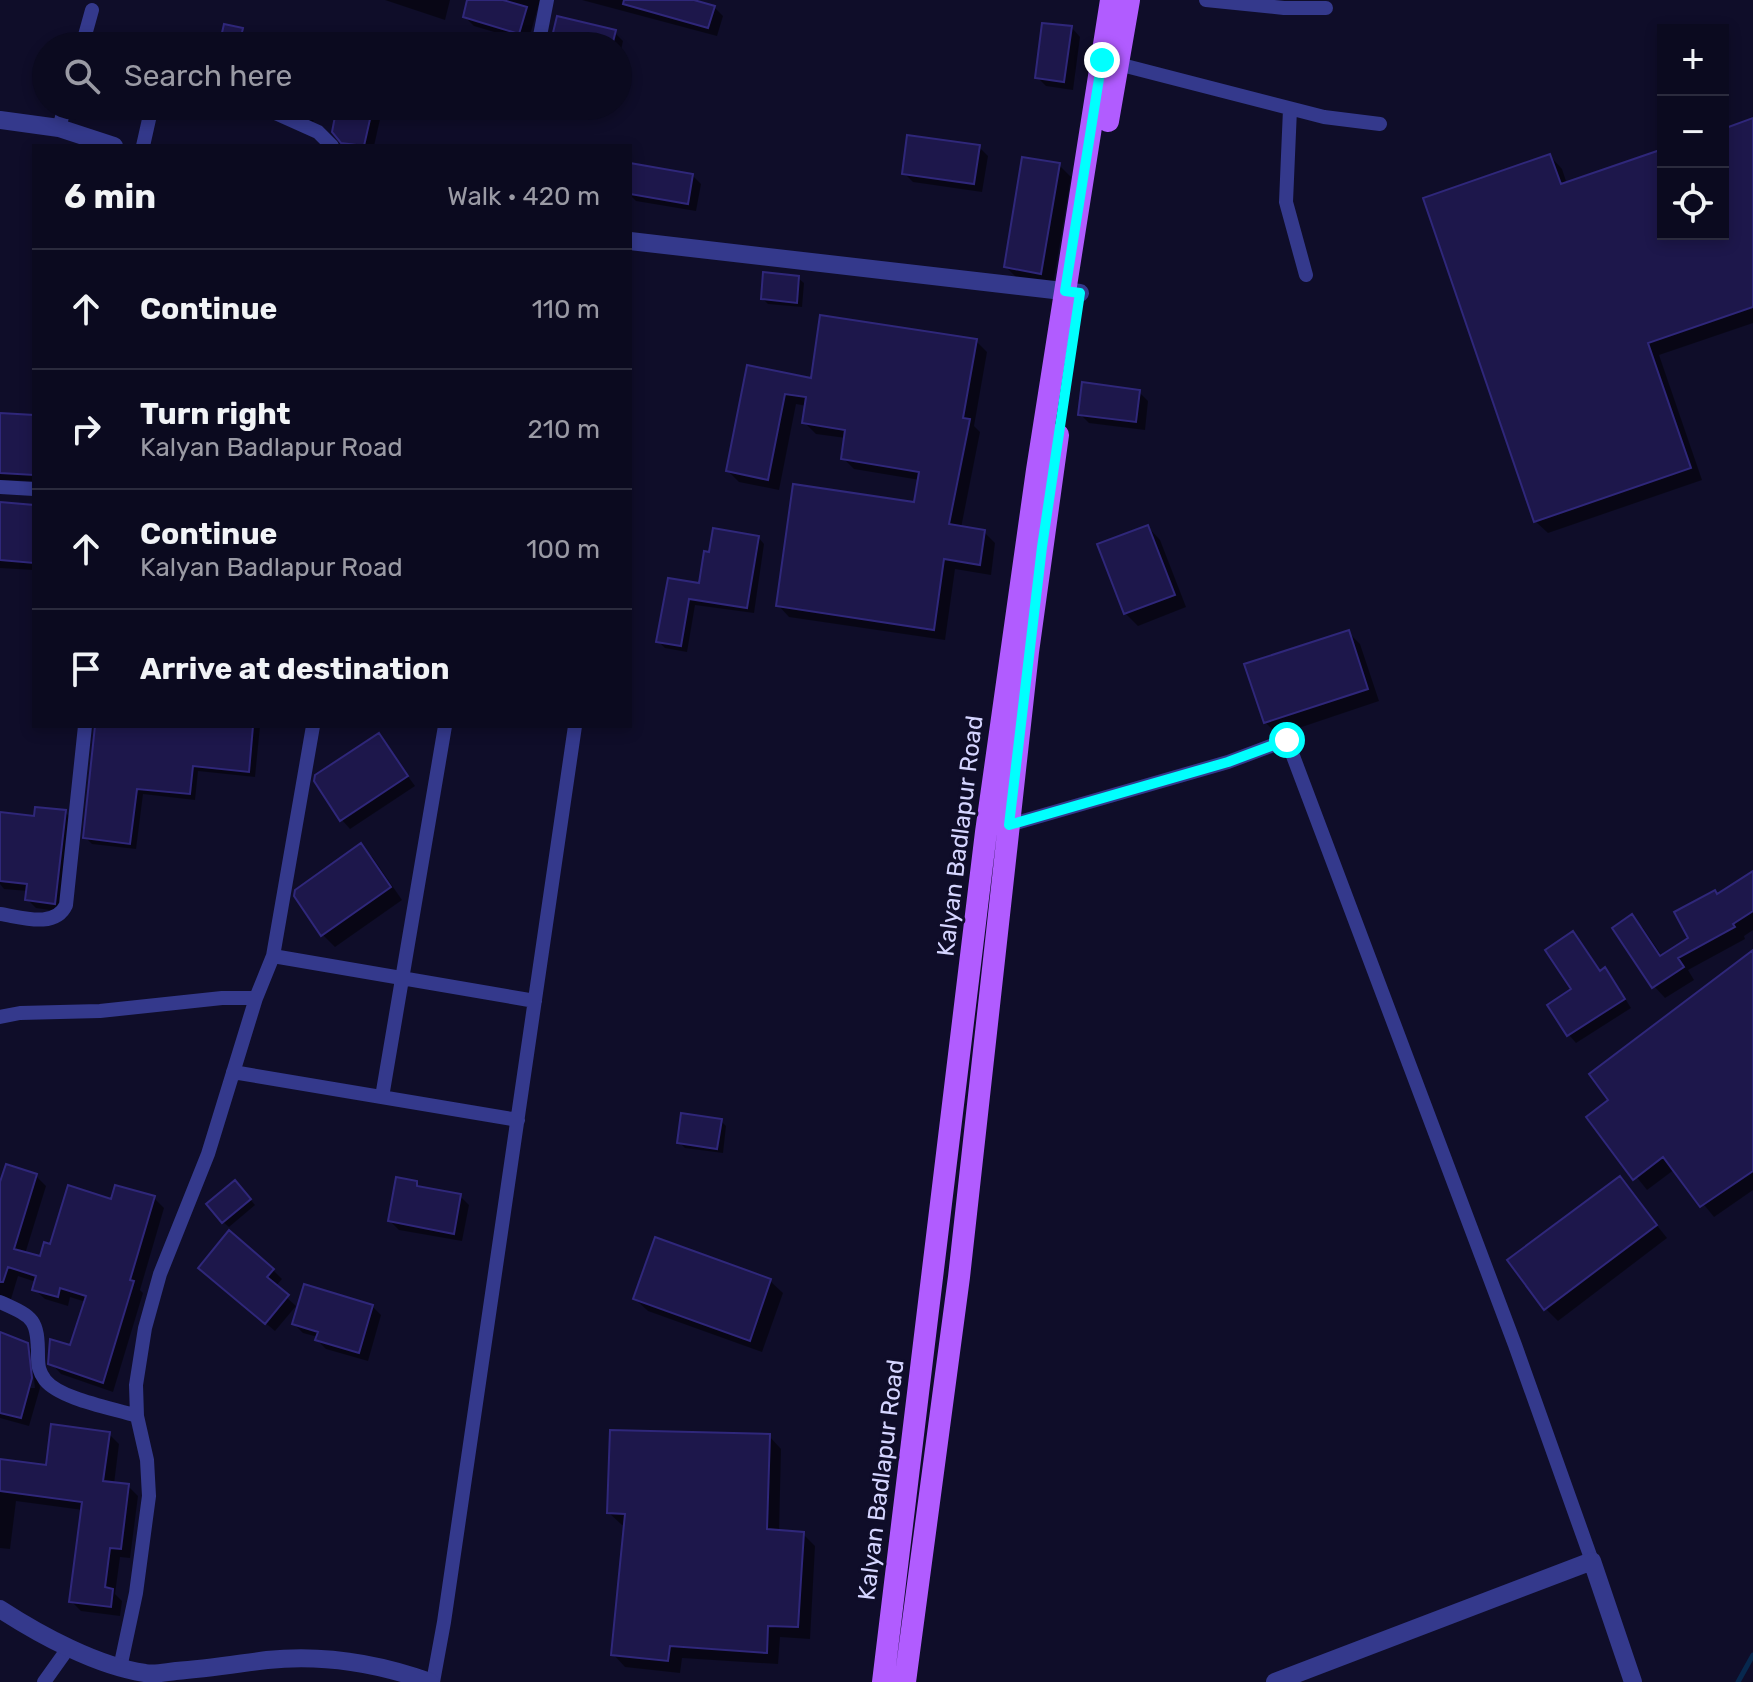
<!DOCTYPE html>
<meta charset="utf-8">
<style>
:root{--surface:#0b0a1f;--page:#141328;--text:#f1f3f6;--muted:#9a9aa4;--line:#2b2b3d}
body{margin:0;font-family:Rubik,sans-serif;background:var(--page);color:var(--text)}
.controls{position:absolute;right:24px;top:24px;display:grid;overflow:hidden;border-radius:0px;box-shadow:0 4px 12px #0003}
.controls button{width:72px;height:72px;display:grid;place-items:center;padding:0;border:0;border-bottom:2px solid var(--line);background:var(--surface);color:var(--text);font:40px sans-serif}
.stop{position:absolute;width:24px;height:24px;margin:-18px;border:6px solid #01fffe;border-radius:50%;background:#fff}
.stop.end{background:#01fffe;border-color:#fff;box-shadow:0 2px 8px #0008}
.list{margin:0;padding:0;list-style:none}
h2{display:flex;justify-content:space-between;align-items:center;height:104px;margin:0;padding:0 32px;font-size:34px}
h2 small{font-size:26px;font-weight:400;color:var(--muted)}
.list li{display:grid;grid-template-columns:52px 1fr auto;gap:24px;align-items:center;box-sizing:border-box;height:120px;padding:0 32px;border-top:2px solid var(--line)}
.list b{display:block;font-size:30px;white-space:nowrap}
.list p{margin:0;font-size:26px;white-space:nowrap;color:var(--muted)}
.list em{font-size:26px;font-style:normal;color:var(--muted)}
.icon{flex:none;width:44px;height:44px;fill:none;stroke:currentColor;stroke-width:2;stroke-linecap:round;stroke-linejoin:round}
.map{position:relative;flex:none;width:1753px;height:1682px;overflow:hidden}
.search{position:absolute;background:var(--surface);box-shadow:0 4px 12px #0003;left:32px;top:32px;width:600px;height:88px;display:flex;align-items:center;gap:20px;box-sizing:border-box;padding:0 28px;border-radius:44px;color:var(--muted);font-size:30px}
.panel{position:absolute;background:var(--surface);box-shadow:0 4px 12px #0003;left:32px;top:144px;width:600px;height:584px;border-radius:0px}
.map>svg:first-child{display:block}
.shadow{fill:#0007}
.lines{fill:none;stroke-linecap:round;stroke-linejoin:round}
.stream{stroke:#07284e;stroke-width:5}
.building{fill:#1d174b;stroke:#2f277a;stroke-width:2}
.minor{stroke:#34398c;stroke-width:14}
.tertiary{stroke:#34398c;stroke-width:18}
.primary{stroke:#b15cff;stroke-width:22}
.route{stroke:#01fffe;stroke-width:10}
.labels{text-anchor:middle;dominant-baseline:central;stroke-width:6;stroke-linejoin:round;paint-order:stroke}
.street-label{font-size:24px;fill:#d5d5ff;stroke:#0f0d29}
</style>
<div class="map">
<svg width="1753" height="1682" viewBox="0 0 1753 1682">
<rect width="100%" height="100%" fill="#0f0d29"/>
<path class="shadow" d="M385 0H450L445 20Z
M470 0H540L528 42 474 26 465 17Z
M582 0H687L714 7 723 16 717 36Z
M1072 28 1080 37 1073 90 1046 86 1037 77Z
M242 30 248 36 245 46H221Z
M614 32 623 41 618 63V46H558L553 41Z
M282 106H318L313 122Z
M339 106H383L374 146H348L334 131Z
M1753 121V323L1659 355 1702 480 1548 533 1535 521 1550 156 1562 169 1567 184 1663 151V234H1723V131Z
M979 147 988 156 982 192 913 182 904 173Z
M1059 165 1071 177 1053 285 1018 279 1006 267Z
M692 175 701 184 696 211 636 201 630 195V176Z
M798 278 804 283 802 307 768 304 763 299Z
M976 341 987 352 974 426 980 432 961 528 984 532 995 543 991 575 955 569 945 640 789 617 778 605 916 504 920 480 854 469 843 458 846 438 816 434 804 422 807 406 796 404 779 490 739 482 728 471 749 367 812 380Z
M1139 392 1148 401 1145 430 1089 423 1080 414Z
M0 416 34 417V481L0 480Z
M0 504 34 507V570L0 568Z
M1148 527 1160 540 1186 607 1138 626 1125 613Z
M758 537 764 544 754 613 695 605 687 652 665 648 658 641 669 580 700 586Z
M1348 632 1360 644 1379 701 1278 735 1265 722Z
M95 726H260L255 777 198 771 195 800 143 794 136 849 92 844 85 837Z
M378 735 415 786 350 829 342 820Z
M65 812 74 821 63 912 36 908 27 899 28 891 4 889 0 884V836L36 818Z
M361 846 373 858 402 900 335 947 323 935 296 896Z
M1753 874V930L1744 936 1745 939 1688 970 1694 980 1665 998 1654 986 1632 917 1643 928 1662 956 1691 939 1718 896Z
M1573 934 1601 972 1605 970 1612 978 1631 1008 1576 1043 1569 1035 1574 990Z
M1753 953V1190L1714 1217 1675 1169 1647 1190 1589 1117 1611 1100Z
M721 1121 726 1126 723 1153 685 1148 679 1142Z
M36 1176 46 1186 25 1254 41 1258 51 1246 112 1201 154 1198 164 1208 140 1290 143 1293 113 1392 61 1374 51 1363 72 1348 86 1302 70 1297 68 1306 45 1299 34 1289 36 1282 18 1276 11 1299 0 1295V1188Z
M1619 1178 1667 1238 1558 1321 1546 1309Z
M416 1183 422 1189 460 1196 469 1205 462 1241 399 1230 390 1221Z
M240 1188 255 1205 229 1227 223 1222Z
M656 1240 770 1281 783 1293 762 1352 648 1311 635 1299Z
M273 1270 282 1279 275 1287 296 1306 275 1331 209 1276Z
M372 1306 381 1315 368 1361 326 1349 317 1340 318 1337 303 1333 294 1324Z
M0 1335 29 1347H26L31 1388H35L30 1348 36 1354 40 1388 29 1426 0 1418Z
M109 1434 119 1444 114 1484 128 1486 138 1496 130 1558 120 1557 115 1594 122 1601 120 1616 81 1611 71 1601 83 1510 16 1501 10 1549 0 1548V1461L48 1468Z
M769 1436 781 1449 779 1532 803 1534 815 1546 810 1639 780 1637 778 1664 682 1658 680 1673 625 1667 613 1654 626 1525H622L609 1513Z"/>
<g class="lines">
<path class="stream" d="M1738 1682 1753 1655"/>
</g>
<path class="building" d="M467 0H503L527 7 519 34 463 17Z
M624 0H694L715 6 708 28 623 4Z
M557 16 616 30 612 46H570L551 41Z
M1042 23 1072 26 1064 82 1035 78Z
M224 24 243 28 239 46H219Z
M337 106H373L364 146 341 143 332 132Z
M1753 118V307L1648 343 1691 468 1534 522 1423 198 1550 154 1561 184 1663 149V234H1723V129Z
M907 135 980 145 974 184 902 174Z
M1022 157 1060 163 1041 274 1004 267Z
M630 163 693 174 688 204 630 194Z
M763 272 799 276 797 303 761 299Z
M820 315 977 339 963 418 970 419 949 524 985 530 980 565 944 559 934 630 776 606 793 484 914 502 919 472 841 459 845 430 802 423 806 397 785 394 768 480 726 471 747 365 811 378Z
M1082 382 1140 390 1136 422 1078 415Z
M0 413 34 415V475L0 473Z
M0 502 34 505V563L0 560Z
M1148 525 1175 595 1124 614 1097 544Z
M713 528 759 536 747 608 689 599 681 646 656 642 668 578 699 583 704 551 709 552Z
M1349 630 1368 689 1264 723 1244 664Z
M95 726H253L249 772 193 766 190 794 137 789 130 844 83 838Z
M379 733 408 776 340 821 314 781 315 775Z
M35 807 66 810 55 904 25 900 27 884 0 881V812L34 816Z
M361 843 391 887 321 936 294 896 295 890Z
M1753 871V911L1733 924 1735 927 1678 958 1684 967 1652 988 1612 928 1632 914 1660 956 1688 938 1674 912 1715 890 1717 894Z
M1573 931 1600 971 1605 967 1625 999 1567 1036 1547 1005 1571 989 1545 950Z
M1753 950V1171L1700 1207 1663 1157 1633 1180 1586 1117 1608 1100 1589 1074Z
M681 1113 722 1119 717 1149 677 1143Z
M6 1164 37 1174 14 1249 40 1256 44 1242 50 1244 68 1185 111 1199 115 1185 155 1196 130 1280 134 1281 103 1383 48 1364 50 1339 70 1345 86 1296 60 1288 58 1297 32 1290 36 1276 8 1267 3 1282H0V1182Z
M1620 1176 1657 1225 1544 1310 1507 1260Z
M396 1177 417 1181V1186L461 1194 454 1234 388 1221Z
M235 1180 251 1199 222 1223 206 1204Z
M229 1230 274 1269 267 1277 289 1295 265 1324 198 1268Z
M655 1237 771 1279 750 1341 633 1299Z
M304 1284 373 1305 359 1353 315 1340 318 1332 292 1324Z
M0 1332 28 1343 32 1378 21 1418 0 1413Z
M51 1424 110 1432 103 1481 129 1484 121 1549 110 1548 105 1587 113 1589 111 1607 69 1602 82 1502 0 1491V1459L46 1465Z
M610 1430 770 1434 767 1529 804 1532 798 1627 768 1626 767 1653 670 1646 668 1661 611 1655 625 1514 607 1513Z"/>
<g class="lines">
<path class="minor" d="M1206 0 1284 8H1326
M82 46 92 10
M538 46 547 0
M1118 64 1324 117 1380 124
M260 106 318 132 332 146
M1290 109 1286 202 1306 275
M59 128 65 106
M143 146 152 106
M0 487 34 489
M1002 827 1228 762 1287 740 1515 1345 1592 1561
M0 914C21 917 55 929 66 905L85 726
M273 956 535 1001
M0 1017 20 1013 100 1011 222 998H256
M233 1072 518 1120
M382 1097 445 726
M0 1302C33 1317 38 1318 38 1356 38 1366 39 1372 45 1380 60 1399 112 1408 137 1416
M120 1668 136 1593 149 1496 147 1460 137 1416 136 1385 145 1328 160 1274 208 1154 256 998 273 956 313 726
M44 1682 69 1647
M433 1682 444 1622 575 726"/>
<path class="tertiary" d="M0 120 59 128 114 146
M630 241 1080 293
M0 1609C40 1635 97 1666 145 1673 155 1675 166 1672 176 1671 206 1669 236 1664 267 1660 323 1654 377 1663 430 1682
M1275 1682 1592 1561 1633 1682"/>
<path class="primary" d="M1108 121 1129 0
M883 1682 986 832 1037 470 1111 0
M905 1682 959 1277 1028 652 1058 435"/>
</g>
<g class="lines">
<path class="route" d="M1102 60 1065 291 1080 293 1042 547 1009 825 1228 762 1287 740"/>
</g>
<g class="labels">
<g class="street-label">
<text transform="translate(960 836) rotate(-83)">Kalyan Badlapur Road</text>
<text transform="translate(881 1480) rotate(-83)">Kalyan Badlapur Road</text>
</g>
</g>
</svg>
<div class="controls">
<button>+</button>
<button>−</button>
<button><svg class="icon" aria-label="locate" viewBox="0 0 24 24"><circle cx="12" cy="12" r="6"/><path d="M12 2v4M12 18v4M2 12h4M18 12h4"/></svg></button>
</div>
<div class="stop" style="left:1287px;top:740px"></div>
<div class="stop end" style="left:1102px;top:60px"></div>
<div class="search"><svg class="icon" aria-label="search" viewBox="0 0 24 24"><circle cx="10" cy="10" r="6"/><path d="M15 15l6 6"/></svg>Search here</div>
<section class="panel">
<h2>6 min<small>Walk · 420 m</small></h2>
<ul class="list">
<li><svg class="icon" aria-label="ahead" viewBox="0 0 24 24"><path d="M12 20V5M6 11l6-6 6 6"/></svg><div><b>Continue</b></div><em>110 m</em></li>
<li><svg class="icon" aria-label="right" viewBox="0 0 24 24"><path d="M7 20v-9h11M14 6l5 5-5 5"/></svg><div><b>Turn right</b><p>Kalyan Badlapur Road</p></div><em>210 m</em></li>
<li><svg class="icon" aria-label="ahead" viewBox="0 0 24 24"><path d="M12 20V5M6 11l6-6 6 6"/></svg><div><b>Continue</b><p>Kalyan Badlapur Road</p></div><em>100 m</em></li>
<li><svg class="icon" aria-label="arrive" viewBox="0 0 24 24"><path d="M6 21V4h12l-3 4 3 4H6"/></svg><div><b>Arrive at destination</b></div></li>
</ul>
</section>
</div>
